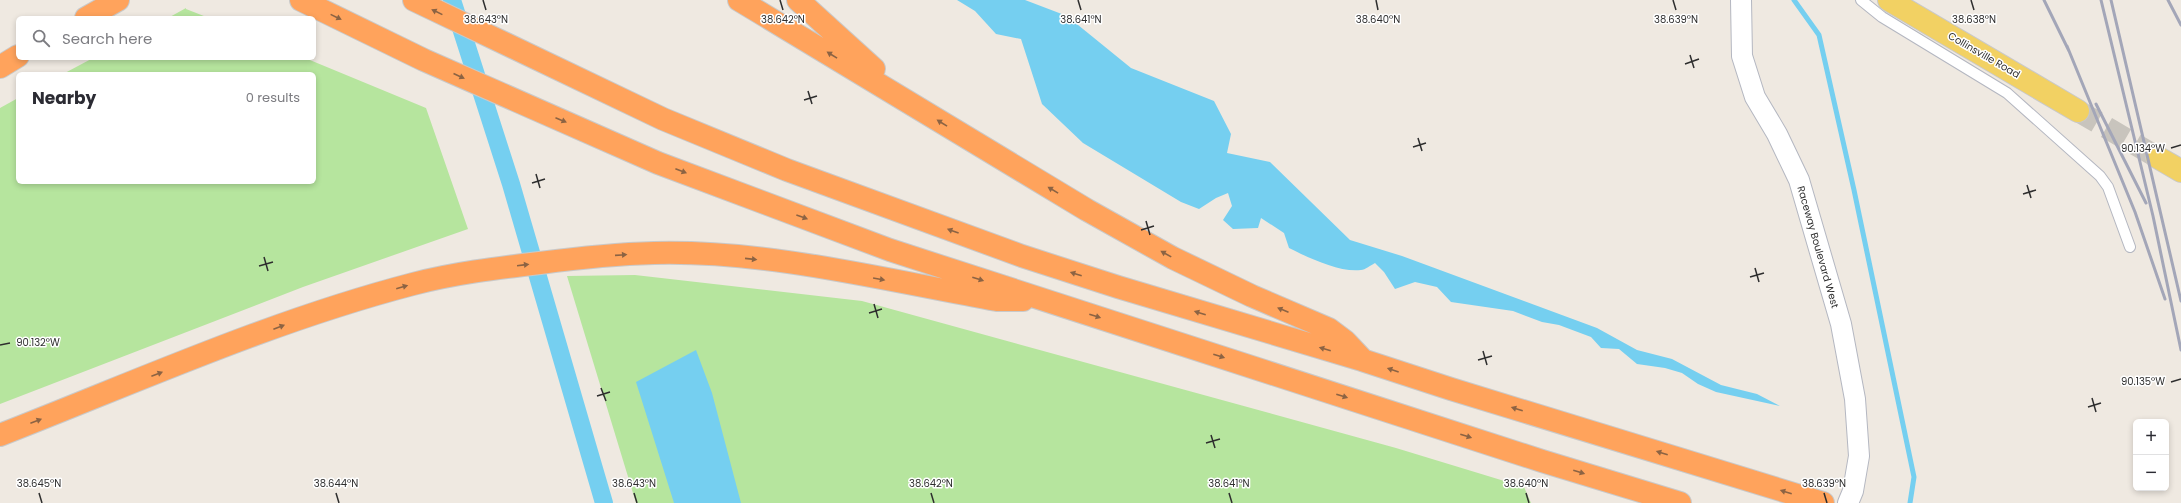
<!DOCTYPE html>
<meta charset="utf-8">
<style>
:root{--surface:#fff;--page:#f2f2f3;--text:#2b2b33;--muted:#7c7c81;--line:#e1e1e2}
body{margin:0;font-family:Poppins,sans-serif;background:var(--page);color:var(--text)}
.controls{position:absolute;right:12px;bottom:12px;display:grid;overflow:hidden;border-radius:6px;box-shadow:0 2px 6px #0003}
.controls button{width:36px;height:36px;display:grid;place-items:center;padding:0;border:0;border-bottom:1px solid var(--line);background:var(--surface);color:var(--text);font:20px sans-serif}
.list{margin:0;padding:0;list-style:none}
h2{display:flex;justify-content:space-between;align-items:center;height:52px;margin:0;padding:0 16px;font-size:17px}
h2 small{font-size:13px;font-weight:400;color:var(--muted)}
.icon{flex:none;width:22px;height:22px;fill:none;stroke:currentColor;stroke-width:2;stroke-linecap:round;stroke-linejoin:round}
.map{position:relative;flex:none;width:2181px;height:503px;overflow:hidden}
.search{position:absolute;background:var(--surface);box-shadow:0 2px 6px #0003;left:16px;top:16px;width:300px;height:44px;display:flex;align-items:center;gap:10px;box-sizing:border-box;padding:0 14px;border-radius:6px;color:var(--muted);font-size:15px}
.panel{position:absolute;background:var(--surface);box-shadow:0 2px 6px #0003;left:16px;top:72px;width:300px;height:112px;border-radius:6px}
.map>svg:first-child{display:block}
.green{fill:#b6e59e}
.water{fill:#75cff0}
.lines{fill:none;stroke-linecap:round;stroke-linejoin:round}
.stream{stroke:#75cff0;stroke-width:5}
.canal{stroke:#75cff0;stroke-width:18}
.primary-tunnel{stroke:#c8c4bd;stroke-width:22;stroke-dasharray:22 11;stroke-linecap:butt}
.lane-casing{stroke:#b4b7c1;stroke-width:12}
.street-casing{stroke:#b4b7c1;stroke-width:22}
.primary-casing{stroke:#c9c9c9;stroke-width:24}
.highway-casing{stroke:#c9c9c9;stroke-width:24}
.lane{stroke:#fff;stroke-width:10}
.street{stroke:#fff;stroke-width:20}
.primary{stroke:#f2d163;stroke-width:22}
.highway{stroke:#ffa35c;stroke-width:22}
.rail{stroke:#a3a6b8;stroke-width:3}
.oneway{fill:#8c6343}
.ticks{fill:none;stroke:#2e2e2e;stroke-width:1.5}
.labels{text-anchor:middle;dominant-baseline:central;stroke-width:3;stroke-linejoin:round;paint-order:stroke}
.street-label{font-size:10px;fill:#2e2e2e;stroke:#fff}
.ticks-label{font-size:10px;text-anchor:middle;fill:#2e2e2e;stroke:#fff;stroke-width:3;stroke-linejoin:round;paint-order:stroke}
</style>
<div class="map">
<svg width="2181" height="503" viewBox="0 0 2181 503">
<rect width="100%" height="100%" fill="#efe9e1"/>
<path class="green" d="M186 8V9L209 18H168Z
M93 58H305L426 108 468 229 303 287 0 404V108L18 98V182H314V74H63Z
M635 275 862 301 1396 448 1524 487 1531 503H636L567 276Z"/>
<path class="water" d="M957 0H1025L1067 16 1131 68 1214 101 1231 134 1227 153 1270 162 1350 240 1402 256 1597 328 1637 350 1672 359 1721 385 1757 394 1780 406 1716 392 1698 384 1682 373 1665 368 1637 364 1619 349 1601 348 1591 337 1559 325 1542 322 1513 311 1451 302 1437 287 1415 282 1395 289 1384 272 1375 263C1371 265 1365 270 1361 270 1340 273 1307 257 1289 248L1284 233 1261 218 1258 228 1233 229 1223 220 1232 206 1228 193 1216 198 1199 209 1181 202 1083 143 1042 104 1021 39 996 34 975 11Z
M696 350 712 393 741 503H674L636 382Z"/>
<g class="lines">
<path class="stream" d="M1794 0 1819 35 1854 190 1914 477 1910 503"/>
<path class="canal" d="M452 0 511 184 604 503"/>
<path class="primary-tunnel" d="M2078 111 2157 157"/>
<g class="lane-casing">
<path id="lane" d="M1861 0 1882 17 2007 93 2100 176 2108 187 2130 247"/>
</g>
<g class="street-casing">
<path id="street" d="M1741 0 1742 56 1755 97 1777 134 1799 180 1841 324 1855 399 1859 456 1853 491 1848 503"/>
</g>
<g class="primary-casing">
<path id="primary" d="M1889 0 2078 111
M2157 157 2181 171"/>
</g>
<g class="highway-casing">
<path id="highway" d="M301 0 424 60 658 163 890 250 1542 461 1680 503
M414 0 663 119 787 170 1022 256 1118 287 1362 360 1451 389 1823 503
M739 0 1087 210 1173 258 1252 296 1329 329 1345 341 1362 359
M798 0 874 69
M86 18 118 0
M0 67 18 56
M0 435C136 382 271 321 413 284 455 273 498 268 540 263 578 258 616 254 654 253 768 250 885 280 997 300H1023"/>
</g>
<use href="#lane" class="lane"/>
<use href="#street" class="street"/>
<use href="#primary" class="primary"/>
<use href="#highway" class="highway"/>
<path class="rail" d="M2044 0 2069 51
M2101 0 2153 216 2181 350
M2111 0 2181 301
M2168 0 2181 25
M2067 46 2135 212 2165 299
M2096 104 2146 203"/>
</g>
<defs><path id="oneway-solid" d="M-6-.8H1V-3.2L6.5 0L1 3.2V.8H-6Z"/></defs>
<g class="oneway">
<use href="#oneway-solid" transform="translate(437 12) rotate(-154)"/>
<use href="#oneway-solid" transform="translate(336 17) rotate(26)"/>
<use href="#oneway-solid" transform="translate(832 55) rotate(-148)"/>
<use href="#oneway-solid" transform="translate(459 76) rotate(24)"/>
<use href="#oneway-solid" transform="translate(561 120) rotate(23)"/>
<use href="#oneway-solid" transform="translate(942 123) rotate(-148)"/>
<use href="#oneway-solid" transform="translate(681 171) rotate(21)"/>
<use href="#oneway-solid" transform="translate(1053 190) rotate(-149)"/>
<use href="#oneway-solid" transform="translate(802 217) rotate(20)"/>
<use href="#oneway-solid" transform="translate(953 231) rotate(-160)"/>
<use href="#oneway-solid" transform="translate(1166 254) rotate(-151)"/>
<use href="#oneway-solid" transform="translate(621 255) rotate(-4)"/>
<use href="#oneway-solid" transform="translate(751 259) rotate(6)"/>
<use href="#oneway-solid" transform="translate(523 265) rotate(-7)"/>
<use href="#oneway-solid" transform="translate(1076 274) rotate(-162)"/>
<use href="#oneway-solid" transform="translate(879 279) rotate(10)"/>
<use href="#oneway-solid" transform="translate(978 279) rotate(18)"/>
<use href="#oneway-solid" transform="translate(402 287) rotate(-16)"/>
<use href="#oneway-solid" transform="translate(1283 310) rotate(-157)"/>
<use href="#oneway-solid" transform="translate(1200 313) rotate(-163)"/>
<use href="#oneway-solid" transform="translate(1095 316) rotate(18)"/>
<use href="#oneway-solid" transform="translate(279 327) rotate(-21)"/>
<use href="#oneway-solid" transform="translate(1325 349) rotate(-164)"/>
<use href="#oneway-solid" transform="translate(1219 356) rotate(18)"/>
<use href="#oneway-solid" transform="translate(1393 370) rotate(-161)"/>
<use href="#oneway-solid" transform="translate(157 374) rotate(-21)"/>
<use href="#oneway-solid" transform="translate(1342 396) rotate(18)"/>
<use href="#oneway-solid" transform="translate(1517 409) rotate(-163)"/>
<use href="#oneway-solid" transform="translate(36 421) rotate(-21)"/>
<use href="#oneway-solid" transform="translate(1466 436) rotate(18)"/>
<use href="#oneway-solid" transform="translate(1662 453) rotate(-163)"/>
<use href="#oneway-solid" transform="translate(1579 472) rotate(17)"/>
<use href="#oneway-solid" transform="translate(1786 492) rotate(-163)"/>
</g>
<path class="ticks" d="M483 0 486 10M780 0 783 10M1078 0 1081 10M1376 0 1378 10M1673 0 1676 10M1971 0 1974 10M1690 55 1694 68M1685 64 1699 59M808 91 812 104M804 100 817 96M1418 138 1422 151M1413 147 1426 143M2171 148 2181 145M536 174 540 188M532 183 545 179M2027 185 2031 198M2023 194 2036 190M1146 221 1150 235M1141 230 1154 226M264 257 268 271M259 266 273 262M1755 268 1759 282M1750 277 1764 273M874 304 878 318M869 313 882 309M0 345 10 343M1483 351 1487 365M1478 360 1492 356M2171 382 2181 379M601 388 606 401M597 396 610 392M2092 398 2096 412M2088 407 2101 403M1211 435 1215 448M1206 443 1220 439M39 493 42 503M336 493 339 503M634 493 637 503M931 493 934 503M1229 493 1232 503M1526 493 1529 503M1824 493 1827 503"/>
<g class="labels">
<g class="street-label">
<text transform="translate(1984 55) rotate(30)">Collinsville Road</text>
<text transform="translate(1818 247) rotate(74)">Raceway Boulevard West</text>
</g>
</g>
<g class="ticks-label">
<text x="1081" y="23">38.641°N</text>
<text x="1378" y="23">38.640°N</text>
<text x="1676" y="23">38.639°N</text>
<text x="1974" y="23">38.638°N</text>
<text x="486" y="23">38.643°N</text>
<text x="783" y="23">38.642°N</text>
<text x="2143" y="152">90.134°W</text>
<text x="38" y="346">90.132°W</text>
<text x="2143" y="385">90.135°W</text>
<text x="39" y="487">38.645°N</text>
<text x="336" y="487">38.644°N</text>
<text x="634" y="487">38.643°N</text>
<text x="931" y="487">38.642°N</text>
<text x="1229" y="487">38.641°N</text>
<text x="1526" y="487">38.640°N</text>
<text x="1824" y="487">38.639°N</text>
</g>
</svg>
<div class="controls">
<button>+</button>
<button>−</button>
</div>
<div class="search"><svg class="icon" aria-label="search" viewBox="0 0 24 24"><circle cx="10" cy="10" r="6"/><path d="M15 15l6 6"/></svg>Search here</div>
<section class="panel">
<h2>Nearby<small>0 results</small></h2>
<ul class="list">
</ul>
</section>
</div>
